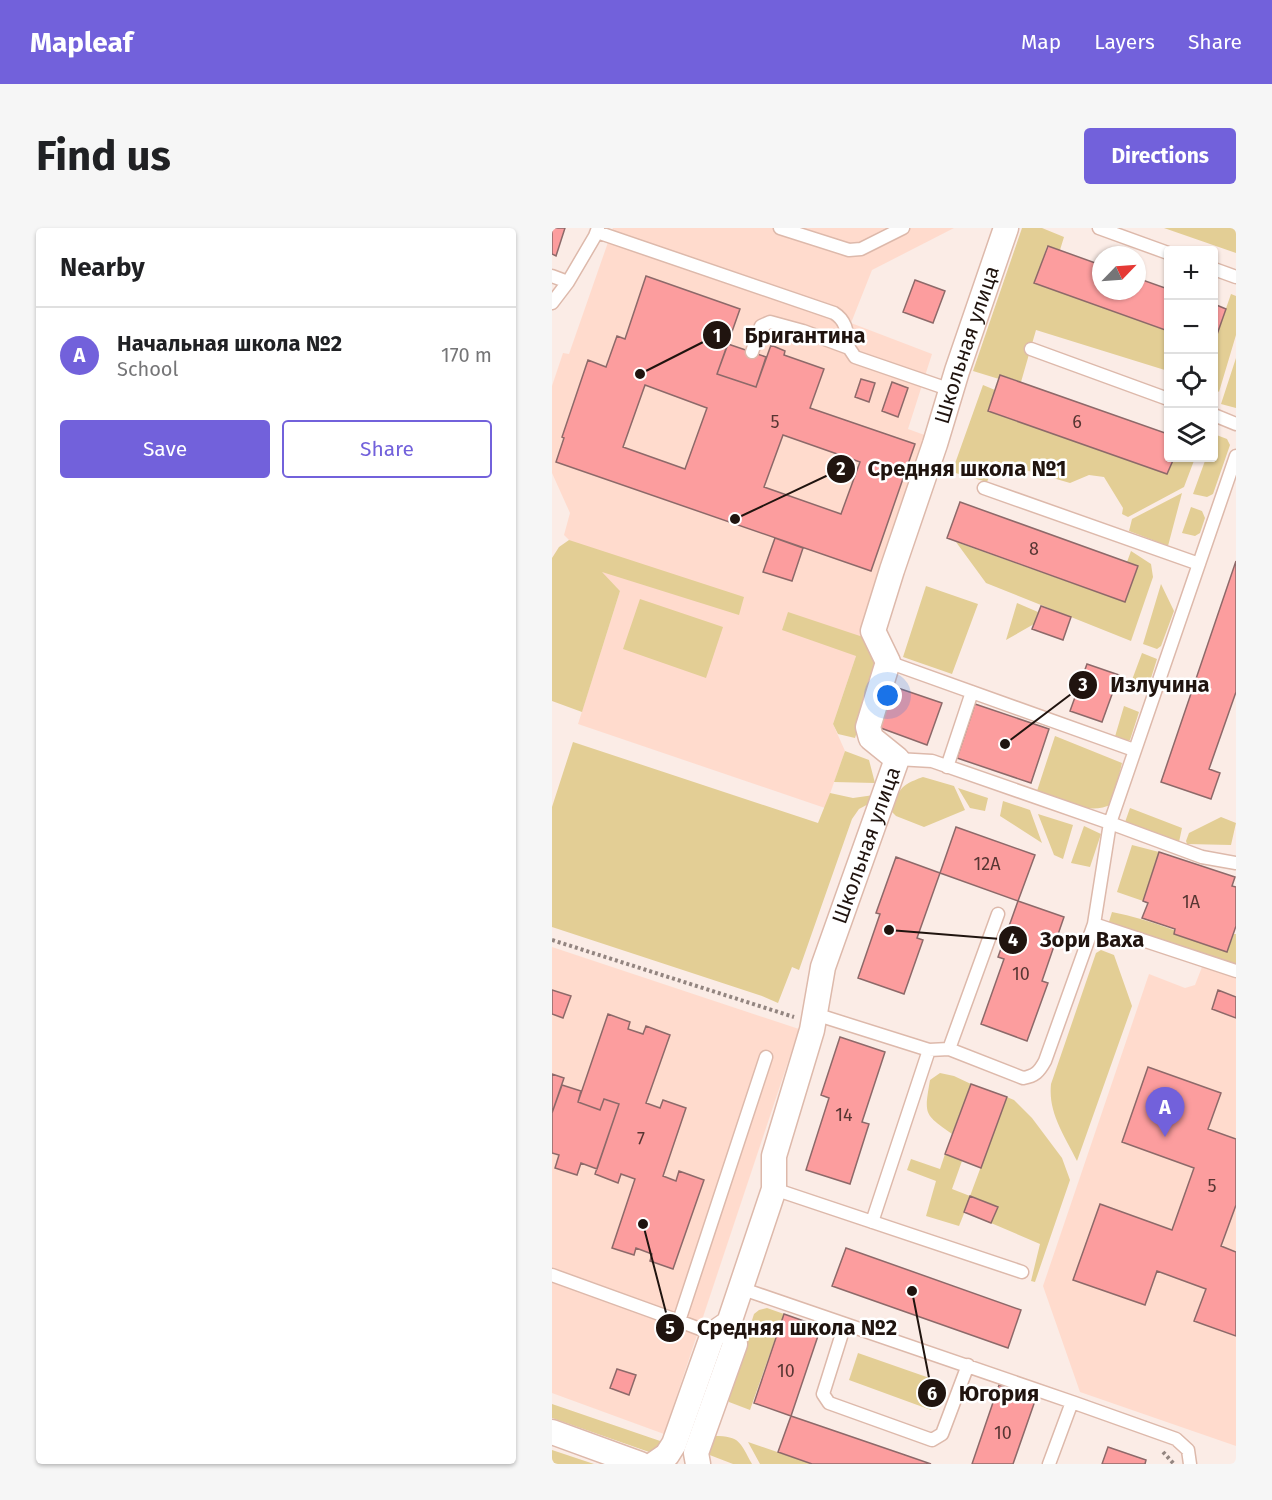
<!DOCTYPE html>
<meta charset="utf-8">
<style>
:root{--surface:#fff;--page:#f6f6f6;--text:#202124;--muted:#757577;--line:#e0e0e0;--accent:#7261db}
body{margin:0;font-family:"Fira Sans",sans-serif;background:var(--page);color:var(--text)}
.controls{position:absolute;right:18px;top:18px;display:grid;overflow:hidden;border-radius:6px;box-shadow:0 2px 4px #0004}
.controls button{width:54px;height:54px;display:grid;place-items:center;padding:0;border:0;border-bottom:2px solid var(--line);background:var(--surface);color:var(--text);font:30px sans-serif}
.compass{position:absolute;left:540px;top:18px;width:54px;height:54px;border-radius:50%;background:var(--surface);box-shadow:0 2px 4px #0004;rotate:65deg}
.you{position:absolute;left:336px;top:468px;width:21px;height:21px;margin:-15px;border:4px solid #fff;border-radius:50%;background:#1a73e8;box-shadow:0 0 0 9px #1a73e833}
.badge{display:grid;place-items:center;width:39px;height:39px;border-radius:50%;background:var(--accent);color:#fff;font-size:20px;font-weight:700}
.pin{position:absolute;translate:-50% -50px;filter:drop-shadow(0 2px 3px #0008)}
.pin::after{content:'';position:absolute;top:32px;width:21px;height:18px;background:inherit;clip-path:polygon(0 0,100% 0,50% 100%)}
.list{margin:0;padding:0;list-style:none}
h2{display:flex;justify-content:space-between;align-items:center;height:78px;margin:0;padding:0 24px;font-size:26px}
h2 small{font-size:20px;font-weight:400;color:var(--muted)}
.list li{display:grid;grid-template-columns:39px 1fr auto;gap:18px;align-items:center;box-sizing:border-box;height:96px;padding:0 24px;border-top:2px solid var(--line)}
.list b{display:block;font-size:22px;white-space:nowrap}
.list p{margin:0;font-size:20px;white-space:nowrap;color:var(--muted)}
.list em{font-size:20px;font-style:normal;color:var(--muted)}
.actions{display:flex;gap:12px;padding:18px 24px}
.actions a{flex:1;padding:14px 0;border:2px solid var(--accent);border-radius:6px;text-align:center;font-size:21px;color:var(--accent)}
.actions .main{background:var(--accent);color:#fff}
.icon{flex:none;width:33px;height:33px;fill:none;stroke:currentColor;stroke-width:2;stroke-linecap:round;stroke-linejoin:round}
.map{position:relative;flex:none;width:684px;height:1236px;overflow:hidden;border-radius:6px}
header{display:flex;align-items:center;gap:36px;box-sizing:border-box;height:84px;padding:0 30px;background:var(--accent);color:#fff}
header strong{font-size:28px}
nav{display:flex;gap:33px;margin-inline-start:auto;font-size:21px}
.intro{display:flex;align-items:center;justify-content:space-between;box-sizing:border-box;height:144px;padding:0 36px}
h1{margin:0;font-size:42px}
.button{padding:15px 27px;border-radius:6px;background:var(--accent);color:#fff;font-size:21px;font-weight:700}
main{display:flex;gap:36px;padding:0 36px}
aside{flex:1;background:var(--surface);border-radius:6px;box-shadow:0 2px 4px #0004}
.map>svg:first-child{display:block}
.built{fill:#ffdbcd}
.green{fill:#e3ce95}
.building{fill:#fc9d9e;stroke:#8d6969;stroke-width:1.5;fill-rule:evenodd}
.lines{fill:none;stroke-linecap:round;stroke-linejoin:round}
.lane-casing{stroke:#ddb9ab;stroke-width:15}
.street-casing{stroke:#ddb9ab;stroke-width:27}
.path{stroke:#938580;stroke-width:4;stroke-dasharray:3 3;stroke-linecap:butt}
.lane{stroke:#fff;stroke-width:12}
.street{stroke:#fff;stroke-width:24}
.labels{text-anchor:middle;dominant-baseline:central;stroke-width:5;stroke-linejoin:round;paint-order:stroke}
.number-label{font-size:18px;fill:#573633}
.street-label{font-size:21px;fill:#20140f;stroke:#fff}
.leader{fill:none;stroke:#20140f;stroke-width:2}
.callout-dot{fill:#20140f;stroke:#fff;stroke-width:2}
.mark-label{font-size:18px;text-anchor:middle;font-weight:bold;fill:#fff}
.callout-label{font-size:22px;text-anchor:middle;font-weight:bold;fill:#20140f;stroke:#fff;stroke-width:5;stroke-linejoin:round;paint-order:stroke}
</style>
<header>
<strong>Mapleaf</strong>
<nav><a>Map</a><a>Layers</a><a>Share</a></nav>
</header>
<div class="intro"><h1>Find us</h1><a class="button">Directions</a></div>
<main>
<aside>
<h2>Nearby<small></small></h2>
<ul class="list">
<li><span class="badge">A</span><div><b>Начальная школа №2</b><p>School</p></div><em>170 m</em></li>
</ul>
<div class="actions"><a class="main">Save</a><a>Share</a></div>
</aside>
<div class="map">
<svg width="684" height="1236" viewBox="0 0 684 1236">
<rect width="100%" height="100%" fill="#fbece6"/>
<path class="built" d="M61 0H402L320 42 299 95 380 126 356 201 378 209 281 496 293 523 273 580 26 496 68 363 12 307 18 285 0 245V158L11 125 17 126Z
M0 719 247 801 112 1206 0 1165Z
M650 739 684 750V1218L528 1164 491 1058 597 746 633 760 643 757Z"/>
<path class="green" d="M470 0H490L512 9 508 22 495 18 483 55 616 103V143L484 102 469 154 449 147 447 151 421 143Z
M612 0H684V25Z
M679 66 684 68V107L667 164 662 160V115Z
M684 130V180L669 176Z
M431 157 443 162 436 183 615 246 622 230H643L632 259 576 289 570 286 571 280 552 249 537 247 518 255 443 233 435 254 400 244Z
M662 206 675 211 678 217 661 266 655 269 641 266 654 230H662Z
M630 265 616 318 577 303 580 291Z
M639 279 650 283 653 290 648 305 643 308 630 305Z
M17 312 192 369 187 387 50 344 68 363 30 484 0 473V330L7 319Z
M404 314 573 374 586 338 575 334 579 323 599 336 601 349 579 413 434 355Z
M609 356 622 383 609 418 605 421 591 416Z
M374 358 426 376 400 446 351 429Z
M88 371 171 399 154 450 71 421Z
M465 375 486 384 482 396 454 412Z
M236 384 311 409 326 441 303 510 286 506 281 496 304 428 230 402Z
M590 425 605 431 594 466 577 460Z
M572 478 587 484 578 512 572 515 562 512Z
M503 508 570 535 560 576C536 589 508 571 485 563Z
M21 514 266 595 278 565 301 570 322 567V573L307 581 300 591 247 742 240 739 226 775 210 768 0 699V579Z
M293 523 317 532 323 555 282 554Z
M371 549 402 558 413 582 372 599 344 588 340 584C348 561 346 558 371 549Z
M406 560 436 570 433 583 418 580Z
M451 573 478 582 490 615 448 588Z
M578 580 630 600 627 614 572 597Z
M486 586 521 597 511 631 502 627Z
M669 589 684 595 679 617 635 616 634 613 637 605Z
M532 598 549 606 538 639 519 635Z
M580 617 607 624 591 673 565 664Z
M560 684C600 692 637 707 675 724L682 706H684V741L556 697Z
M549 722 562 727 580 778 525 933C512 907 496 885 499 856L544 725Z
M388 845 402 848 419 856 400 906C372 886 372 887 378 852Z
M455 869 462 872 480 890 510 930 518 952 483 1054 479 1053 488 1016 439 995 445 979 419 968 407 998 374 988 384 953 355 942 359 931 388 941 393 926 410 933 400 961 418 968Z
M215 1080 232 1086 198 1182 177 1174 176 1167 202 1086 207 1082Z
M306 1125 389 1154 379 1182 297 1152Z
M0 1176 114 1215 100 1225 0 1190Z
M162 1208C189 1208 188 1215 200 1236H181L155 1226Z
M196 1214 260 1236H208Z
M0 1222 42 1236H0Z"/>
<path class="building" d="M0 0H13L4 28 0 26Z
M496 18 549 37V63H585V50L616 61V103L482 55Z
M94 48 188 81 165 146 204 159 219 117 233 123 232 127 272 141 258 180 363 216 319 343 4 234 12 210 10 209 36 132 54 139 65 108 73 111ZM93 157 155 180 133 241 71 219ZM231 207 308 234 289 286 212 259Z
M363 52 393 63 381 95 351 84Z
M662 76 674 81 662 115Z
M176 116 214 129 204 159 165 146Z
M448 147 616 206V230H622L615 246 436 183Z
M309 151 323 155 317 174 303 169Z
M340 154 356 160 346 189 330 183Z
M408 274 586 338 573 374 395 310Z
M223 310 251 320 240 353 211 344Z
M684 333V464L657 541 668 545 659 571 609 554Z
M489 378 519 389 511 412 480 401Z
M535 436 567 447 550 494 518 483Z
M340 458 390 475 375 517 326 499Z
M423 476 497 501 479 555 405 530Z
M404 599 483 627 466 673 388 645Z
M607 624 683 649 680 658 684 659V698L675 724 622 706 623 701 590 690 596 675 591 673Z
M344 629 388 645 365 710 371 712 352 766 306 750 328 686 324 685Z
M466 673 512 689 490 753 496 755 475 813 429 796 452 731 446 729Z
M0 762 19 768 11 790 0 786Z
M666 762 684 769V790L660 781Z
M56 786 78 794 76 801 91 806 94 798 118 807 94 875 108 880 111 872 134 880 111 948 124 953 127 943 152 952 121 1041 98 1033 100 1026 84 1020 82 1027 60 1020 83 951 69 946 66 955 43 946 67 876 52 871 48 882 26 874Z
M288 809 333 824 310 894 317 896 298 956 254 942 277 870 269 867Z
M596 839 669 865 656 901 684 911V977L669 1018 684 1024V1108L642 1093 654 1061 605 1043 593 1077 521 1052 548 976 620 1002 642 940 570 914Z
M0 846 12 850 0 885Z
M419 856 455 869 429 940 393 926Z
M10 857 29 863 26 874 48 882 52 871 67 876 45 941 29 935 25 947 3 940 7 927 0 925V885Z
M418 968 446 979 439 995 412 984Z
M294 1020 469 1082 456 1120 280 1058Z
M232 1086 269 1099 239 1188 202 1175Z
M65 1141 84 1147 77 1167 58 1160Z
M447 1157 484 1170 461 1236H420Z
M239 1188 353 1227 379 1236H260L226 1224Z
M556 1219 594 1232 593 1236H550Z"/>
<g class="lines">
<g class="lane-casing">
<path id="lane" d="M228 0 297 22 309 21 351 0
M547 0 616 25
M45 4 282 85C295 93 295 105 297 120
M662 41 684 49
M0 48 16 54
M0 75 16 54 43 8 46 0
M479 121 616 171
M200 124 209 98 218 94 251 103 297 120 303 129 399 162
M662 187 684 196
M432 260 647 336
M336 434 582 522
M345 531 380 533 558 595 650 629 684 635
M395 539 420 464
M542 696 684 743
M263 786 377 822 397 821 446 686
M397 821 471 850C483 848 487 844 493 833L542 696 558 595 684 228
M222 961 470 1044
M320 994 377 822
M0 1047 127 1093 214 829
M188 1060 520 1174
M127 1093 161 1106
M293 1096 271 1166 277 1175 380 1212 390 1206 416 1137
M497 1236 520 1174 624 1211 636 1222 638 1236"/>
</g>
<g class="street-casing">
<g id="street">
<path d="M0 1204 88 1236"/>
<path id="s1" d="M102 1236 115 1227 122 1216 161 1106 177 1095 222 961V928L260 802 271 739 345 531 319 510 316 499 336 434 321 403 340 342 383 216 405 143 454 0"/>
<path d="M146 1236 144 1225 183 1116 177 1095"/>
</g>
</g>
<path class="path" d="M0 712 242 789
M611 1224 622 1236"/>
<use href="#lane" class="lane"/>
<use href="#street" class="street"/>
</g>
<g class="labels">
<g class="number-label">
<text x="223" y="194">5</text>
<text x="525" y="194">6</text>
<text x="482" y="321">8</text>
<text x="435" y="636">12А</text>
<text x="639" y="674">1А</text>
<text x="469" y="746">10</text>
<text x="292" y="887">14</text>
<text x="89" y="911">7</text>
<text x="660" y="958">5</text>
<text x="234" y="1143">10</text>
<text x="451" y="1205">10</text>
</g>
<g class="street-label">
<text stroke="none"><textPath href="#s1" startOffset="1204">Школьная улица</textPath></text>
<text stroke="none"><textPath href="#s1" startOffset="664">Школьная улица</textPath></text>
</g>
</g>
<path class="leader" d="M88 146L165 107M183 291L289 241M453 516L531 457M337 702L461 712M91 996L118 1100M360 1063L380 1165"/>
<g class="callout-dot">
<circle cx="88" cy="146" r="6"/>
<circle cx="183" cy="291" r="6"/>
<circle cx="453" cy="516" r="6"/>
<circle cx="337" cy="702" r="6"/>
<circle cx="91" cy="996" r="6"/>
<circle cx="360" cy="1063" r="6"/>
<circle cx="165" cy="107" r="15"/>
<circle cx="289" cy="241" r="15"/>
<circle cx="531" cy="457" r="15"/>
<circle cx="461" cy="712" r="15"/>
<circle cx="118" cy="1100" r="15"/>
<circle cx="380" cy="1165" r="15"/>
</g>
<g class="mark-label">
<text x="165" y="114">1</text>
<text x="289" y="247">2</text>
<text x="531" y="463">3</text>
<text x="461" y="718">4</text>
<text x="118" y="1106">5</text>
<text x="380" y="1172">6</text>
</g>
<g class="callout-label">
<text x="253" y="115">Бригантина</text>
<text x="415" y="248">Средняя школа №1</text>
<text x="608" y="464">Излучина</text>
<text x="540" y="719">Зори Ваха</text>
<text x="245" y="1107">Средняя школа №2</text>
<text x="447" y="1173">Югория</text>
</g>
</svg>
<div class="controls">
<button>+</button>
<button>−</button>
<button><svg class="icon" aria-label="locate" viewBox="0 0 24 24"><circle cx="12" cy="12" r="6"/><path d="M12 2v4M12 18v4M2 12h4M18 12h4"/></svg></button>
<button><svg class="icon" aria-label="layers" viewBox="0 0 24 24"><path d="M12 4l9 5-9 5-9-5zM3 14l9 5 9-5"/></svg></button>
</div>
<svg class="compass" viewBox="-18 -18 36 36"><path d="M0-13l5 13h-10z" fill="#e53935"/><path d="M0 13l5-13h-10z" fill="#757577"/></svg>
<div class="you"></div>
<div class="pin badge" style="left:613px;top:909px">A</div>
</div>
</main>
